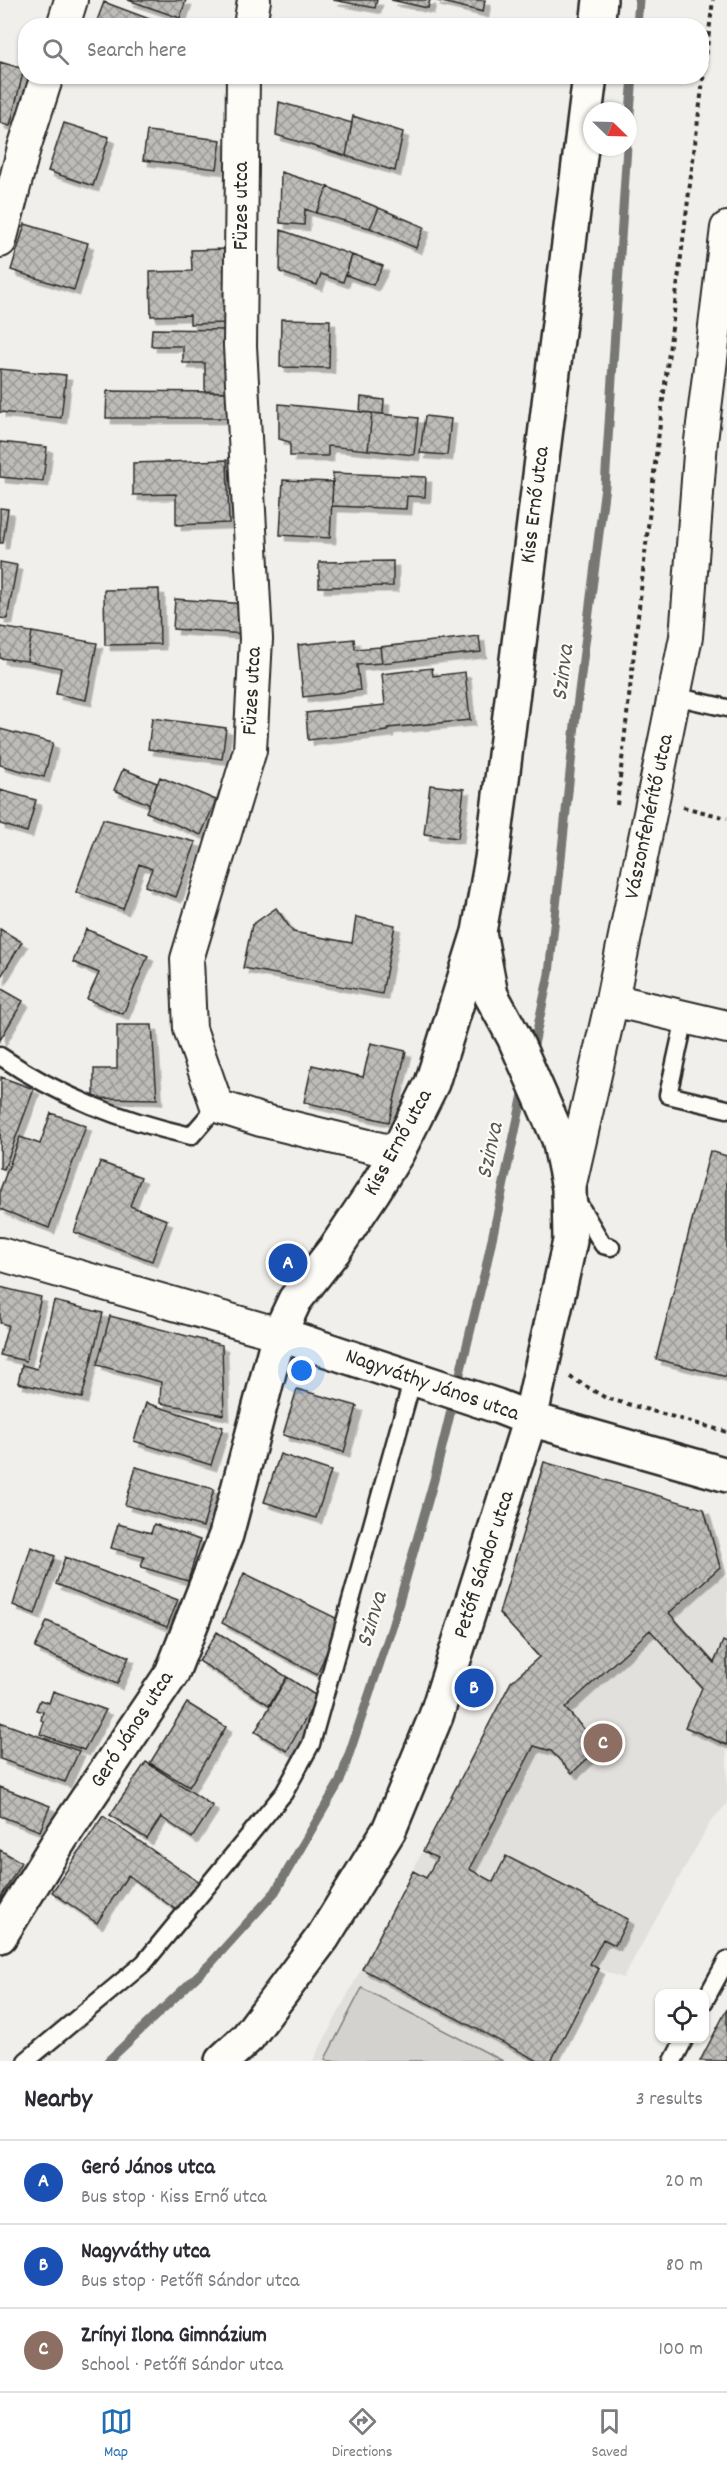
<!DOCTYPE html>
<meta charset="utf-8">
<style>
:root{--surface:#fff;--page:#f7f7f7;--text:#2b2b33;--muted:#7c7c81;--line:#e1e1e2;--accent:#1f6fb2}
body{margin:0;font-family:Dekko,sans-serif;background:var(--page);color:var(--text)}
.controls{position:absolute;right:18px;bottom:18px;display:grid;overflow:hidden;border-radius:12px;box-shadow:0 2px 4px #0004}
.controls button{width:54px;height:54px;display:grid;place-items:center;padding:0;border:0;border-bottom:2px solid var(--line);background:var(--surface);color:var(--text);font:30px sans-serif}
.compass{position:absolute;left:583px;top:102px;width:54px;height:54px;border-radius:50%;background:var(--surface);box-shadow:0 2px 4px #0004;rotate:113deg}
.you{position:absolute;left:302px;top:1371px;width:21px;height:21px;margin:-15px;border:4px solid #fff;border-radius:50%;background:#1a73e8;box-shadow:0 0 0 9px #1a73e833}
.badge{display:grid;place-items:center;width:39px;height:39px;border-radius:50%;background:var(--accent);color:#fff;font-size:20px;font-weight:700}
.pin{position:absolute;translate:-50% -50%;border:3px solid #fff;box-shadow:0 2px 6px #0006}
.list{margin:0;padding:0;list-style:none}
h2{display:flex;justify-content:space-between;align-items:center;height:78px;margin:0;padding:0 24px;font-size:26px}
h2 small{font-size:20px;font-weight:400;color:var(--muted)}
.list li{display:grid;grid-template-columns:39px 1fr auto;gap:18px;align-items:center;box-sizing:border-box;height:84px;padding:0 24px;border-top:2px solid var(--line)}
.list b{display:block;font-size:22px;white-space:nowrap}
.list p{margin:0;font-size:20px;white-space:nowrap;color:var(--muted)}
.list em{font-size:20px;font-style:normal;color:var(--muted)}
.icon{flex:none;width:33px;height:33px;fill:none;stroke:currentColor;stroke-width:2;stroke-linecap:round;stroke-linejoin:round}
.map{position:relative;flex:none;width:727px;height:2061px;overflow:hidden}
.search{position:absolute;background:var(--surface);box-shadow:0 2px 4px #0004;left:18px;right:18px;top:18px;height:66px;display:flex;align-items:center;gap:15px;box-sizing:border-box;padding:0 21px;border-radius:24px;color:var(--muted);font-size:22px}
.sheet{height:330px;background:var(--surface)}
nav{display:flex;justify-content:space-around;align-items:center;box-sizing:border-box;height:84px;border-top:2px solid var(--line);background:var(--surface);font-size:16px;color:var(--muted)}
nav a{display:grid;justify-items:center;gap:3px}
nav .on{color:var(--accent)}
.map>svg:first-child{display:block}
.built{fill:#e1e0dc}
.pitch{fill:#d3d2cf;stroke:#7f7e7d;stroke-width:1.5}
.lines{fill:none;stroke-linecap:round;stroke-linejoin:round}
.stream{stroke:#777775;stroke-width:9}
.building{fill:url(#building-cross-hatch);stroke:#2b2b2b;stroke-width:1.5;filter:url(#shadow)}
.lane-casing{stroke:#2b2b2b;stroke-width:21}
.street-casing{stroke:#2b2b2b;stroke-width:36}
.secondary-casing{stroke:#2b2b2b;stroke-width:38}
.path{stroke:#2b2b2b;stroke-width:4;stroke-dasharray:4.5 4.5;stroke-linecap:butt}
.lane{stroke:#fdfcf7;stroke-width:16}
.street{stroke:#fdfcf7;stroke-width:32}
.secondary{stroke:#fdfcf7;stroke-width:33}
.labels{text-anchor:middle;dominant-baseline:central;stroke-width:4.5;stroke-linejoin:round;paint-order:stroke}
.street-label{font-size:22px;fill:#2b2b2b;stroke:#fdfcf7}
.water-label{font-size:24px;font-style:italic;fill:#575756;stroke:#fdfcf7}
</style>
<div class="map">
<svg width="727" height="2061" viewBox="0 0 727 2061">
<defs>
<pattern id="building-cross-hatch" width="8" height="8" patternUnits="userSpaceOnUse" patternTransform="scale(1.5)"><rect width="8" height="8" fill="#bdbcb8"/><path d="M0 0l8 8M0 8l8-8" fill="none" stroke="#9a9996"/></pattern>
<filter id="shadow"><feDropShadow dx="5.5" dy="5.5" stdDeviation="0" flood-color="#0004"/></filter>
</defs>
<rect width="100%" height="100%" fill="#f0efeb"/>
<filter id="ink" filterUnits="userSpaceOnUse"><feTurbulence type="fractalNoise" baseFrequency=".0167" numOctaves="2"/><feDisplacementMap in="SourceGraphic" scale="12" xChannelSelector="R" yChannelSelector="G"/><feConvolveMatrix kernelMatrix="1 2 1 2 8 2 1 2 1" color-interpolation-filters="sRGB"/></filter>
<g filter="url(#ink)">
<path class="built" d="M544 1462 704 1509 720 1567 727 1580V1804L711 1821 623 1978 599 1969 551 2061H313L511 1682 539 1657 499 1613Z"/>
<path class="pitch" d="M362 1988 503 2061H329L325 2059Z"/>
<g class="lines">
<path class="stream" d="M637 26 639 0
M628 137 633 76
M532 1054 549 974 576 715 605 486 627 147
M108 2061 211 1963 275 1892 340 1781 392 1627 434 1480 486 1267 525 1085"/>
</g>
<path class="building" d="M128 0H186L180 18Z
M333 0H377L375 8Z
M391 0H430L428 8Z
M434 0H485L483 12Z
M104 2 168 26H95Z
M0 62 24 69 10 126 0 123Z
M279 102 352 123 346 156 276 135Z
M353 116 403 132 395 171 346 156Z
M64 123 109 137 93 186 48 171Z
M147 131 221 140 217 169 143 160Z
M281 172 328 187 316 213 305 209 304 225 280 223Z
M328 187 379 208 370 228 316 213Z
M379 208 424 227 416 248 370 228Z
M25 224 88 243 74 290 11 270Z
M281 230 352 255 343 282 321 274 317 285 280 272Z
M226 249 229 323 190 324V315L151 316 150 272 192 271 191 250Z
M352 255 383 266 373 285 346 275Z
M281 319 330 320 329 368 280 367Z
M152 329 228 330 227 392 205 391V363H183V346H151Z
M0 369 66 375 61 418 0 412Z
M107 391 227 392V418H106Z
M361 397 384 400 383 414 360 412Z
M279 404 372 413 368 450 328 446V456H290V442L279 439Z
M372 413 418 418 414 455 368 450Z
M425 416 451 419 447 455 420 453Z
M0 442 47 447 43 481 0 477Z
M227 460 229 523 176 525V494L133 495V463Z
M333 473 426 477 425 497 407 496 406 509 332 506Z
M283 480 333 482 330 538 280 535Z
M0 508 8 509 3 543H0Z
M393 561V586L319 587V562Z
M0 562 17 565 7 619 0 618Z
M159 589 160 644 105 645 104 590Z
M175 599 247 604 245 634 173 629Z
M0 627 32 632 27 661 0 658Z
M32 632 97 643 86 700 56 694 61 668 27 661Z
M479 636 481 652 382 663 380 647Z
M354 639 355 649 380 647 382 663 357 665 360 690 303 697 298 645Z
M432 668 433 676 465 672 470 720 388 728V731L308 740 306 713 385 705 382 674Z
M152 718 226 728 222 759 148 749Z
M0 729 53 743 44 777 0 765Z
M123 769 157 783 149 804 114 790Z
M160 777 216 800 201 835 146 812Z
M430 785 464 789 458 838 424 834Z
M0 790 36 800 27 832 0 824Z
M103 819 196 842 176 897 145 886 152 869 139 864 123 909 76 892Z
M276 908 293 932 352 943 356 917 395 925 382 994 243 968 252 925Z
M0 929 22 942 0 978Z
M86 929 148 956 123 1014 87 999 99 973 73 962Z
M0 988 23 1001 0 1040Z
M117 1025H152L157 1099 94 1098V1069H117Z
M371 1043 406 1051 389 1122 304 1102 312 1065 363 1077Z
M1 1077 34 1089 4 1169 0 1168Z
M51 1113 86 1126 49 1228 0 1209V1190L20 1137 40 1144Z
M710 1151 727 1156V1377L656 1359Z
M100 1162 141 1177 130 1206 167 1220 152 1261 74 1232Z
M0 1287 41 1297 26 1361 0 1355 8 1325 0 1323Z
M54 1301 103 1313 82 1398 18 1383 22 1365 37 1369Z
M110 1316 222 1345 224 1415 160 1403 161 1382 97 1365Z
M297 1389 357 1406 344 1452 283 1435Z
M146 1403 223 1427 211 1465 134 1441Z
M280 1454 331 1471 316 1518 264 1502Z
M544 1462 704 1509 720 1567 669 1613 714 1663 723 1641 727 1643V1745L685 1727 702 1688 650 1630 565 1708 600 1747 572 1773 551 1751 534 1746 469 1869 493 1882 506 1856 628 1919 615 1945 603 1939 590 1964 599 1969 551 2061H538L362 1969 413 1871 426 1878 437 1858 423 1851 511 1682 539 1657 499 1613Z
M136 1467 214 1489 203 1527 125 1505Z
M118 1524 151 1533 154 1524 200 1540 188 1581 141 1567 144 1557 111 1548Z
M31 1547 55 1556 35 1614 13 1605Z
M65 1557 178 1600 167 1627 56 1584Z
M244 1573 340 1620 317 1675 222 1623Z
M47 1621 129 1657 117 1684 35 1648Z
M217 1632 287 1677 269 1705 199 1661Z
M287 1677 318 1697 287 1751 255 1732Z
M53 1691 106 1710 84 1750 40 1734 44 1722 41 1720 43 1712 36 1710 40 1700 49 1703Z
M187 1703 226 1727 189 1787 150 1763Z
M0 1722 79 1751 65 1782 0 1759Z
M146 1762 213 1806 192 1838 161 1817 147 1839 110 1815Z
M0 1787 50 1806 40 1831 0 1816Z
M103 1816 201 1884 179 1912 128 1875 97 1923 52 1892Z
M0 1850 21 1862 0 1899Z
M727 2009V2061H700Z"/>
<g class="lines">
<g class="lane-casing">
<path id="lane" d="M674 696 727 708
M685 1018 668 1095 727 1109
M0 1056C60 1097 121 1120 191 1136L217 1106
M574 1196 603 1245 611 1247
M704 2002 727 1960
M26 2061 144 1963 284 1793 311 1744 413 1378
M673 2061 685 2038"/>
</g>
<g class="street-casing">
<path id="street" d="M63 26 71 0
M250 26 254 0
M243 76 240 346 256 639 250 750 187 959 190 1029 217 1106 261 1120 397 1153
M0 241 24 148 47 76
M612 1000 727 1027
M569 1188 612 1000 686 637 701 441 727 228
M0 1254 279 1334"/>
</g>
<g class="secondary-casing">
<path id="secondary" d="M597 26 600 0
M279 1334 497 1406 530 1419 727 1475
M0 1936 61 1838 172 1673 226 1535 279 1334 295 1300 335 1249 373 1192 397 1153 432 1083 479 932 492 859 590 76
M222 2061 248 2037 323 1937 389 1830 436 1716 530 1419 570 1241 569 1188 559 1139 514 1037 491 995 480 937"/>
</g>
<path class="path" d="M617 805 655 464 713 0
M683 807 727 818
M570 1377 606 1398 727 1432"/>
<use href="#lane" class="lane"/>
<use href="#street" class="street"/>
<use href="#secondary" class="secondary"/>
</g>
</g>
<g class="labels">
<g class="street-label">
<text transform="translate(242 206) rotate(-90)">Füzes utca</text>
<text transform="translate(536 505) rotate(-83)">Kiss Ernő utca</text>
<text transform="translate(253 691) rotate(-87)">Füzes utca</text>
<text transform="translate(650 817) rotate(-78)">Vászonfehérítő utca</text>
<text transform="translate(399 1143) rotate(-61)">Kiss Ernő utca</text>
<text transform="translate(432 1386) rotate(19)">Nagyváthy János utca</text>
<text transform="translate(485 1565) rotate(-72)">Petőfi Sándor utca</text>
<text transform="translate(133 1730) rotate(-57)">Geró János utca</text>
</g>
<g class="water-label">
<text transform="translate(564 673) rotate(-83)">Szinva</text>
<text transform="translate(491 1151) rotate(-78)">Szinva</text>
<text transform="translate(373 1620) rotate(-73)">Szinva</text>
</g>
</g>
</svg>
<div class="controls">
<button><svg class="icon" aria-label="locate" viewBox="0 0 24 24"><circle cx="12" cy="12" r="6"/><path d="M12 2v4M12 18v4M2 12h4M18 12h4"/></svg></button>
</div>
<svg class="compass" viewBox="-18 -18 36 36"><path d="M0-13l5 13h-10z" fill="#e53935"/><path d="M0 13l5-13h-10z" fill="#7c7c81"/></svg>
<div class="you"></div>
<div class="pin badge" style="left:288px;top:1263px;background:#1a4fb4">A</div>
<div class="pin badge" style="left:474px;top:1688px;background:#1a4fb4">B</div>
<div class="pin badge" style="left:603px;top:1743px;background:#8d6e63">C</div>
<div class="search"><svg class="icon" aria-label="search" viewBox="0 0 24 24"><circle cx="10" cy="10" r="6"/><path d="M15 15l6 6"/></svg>Search here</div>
</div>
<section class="sheet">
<h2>Nearby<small>3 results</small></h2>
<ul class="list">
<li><span class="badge" style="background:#1a4fb4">A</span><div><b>Geró János utca</b><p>Bus stop · Kiss Ernő utca</p></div><em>20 m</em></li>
<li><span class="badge" style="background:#1a4fb4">B</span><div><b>Nagyváthy utca</b><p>Bus stop · Petőfi Sándor utca</p></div><em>80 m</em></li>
<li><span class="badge" style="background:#8d6e63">C</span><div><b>Zrínyi Ilona Gimnázium</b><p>School · Petőfi Sándor utca</p></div><em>100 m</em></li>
</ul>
</section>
<nav>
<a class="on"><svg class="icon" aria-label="map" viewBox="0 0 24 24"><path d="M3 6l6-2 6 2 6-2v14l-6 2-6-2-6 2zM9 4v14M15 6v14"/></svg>Map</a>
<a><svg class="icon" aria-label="directions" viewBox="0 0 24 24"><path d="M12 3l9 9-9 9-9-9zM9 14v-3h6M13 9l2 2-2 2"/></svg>Directions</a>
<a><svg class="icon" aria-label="saved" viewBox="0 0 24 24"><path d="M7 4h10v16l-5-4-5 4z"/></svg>Saved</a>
</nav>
